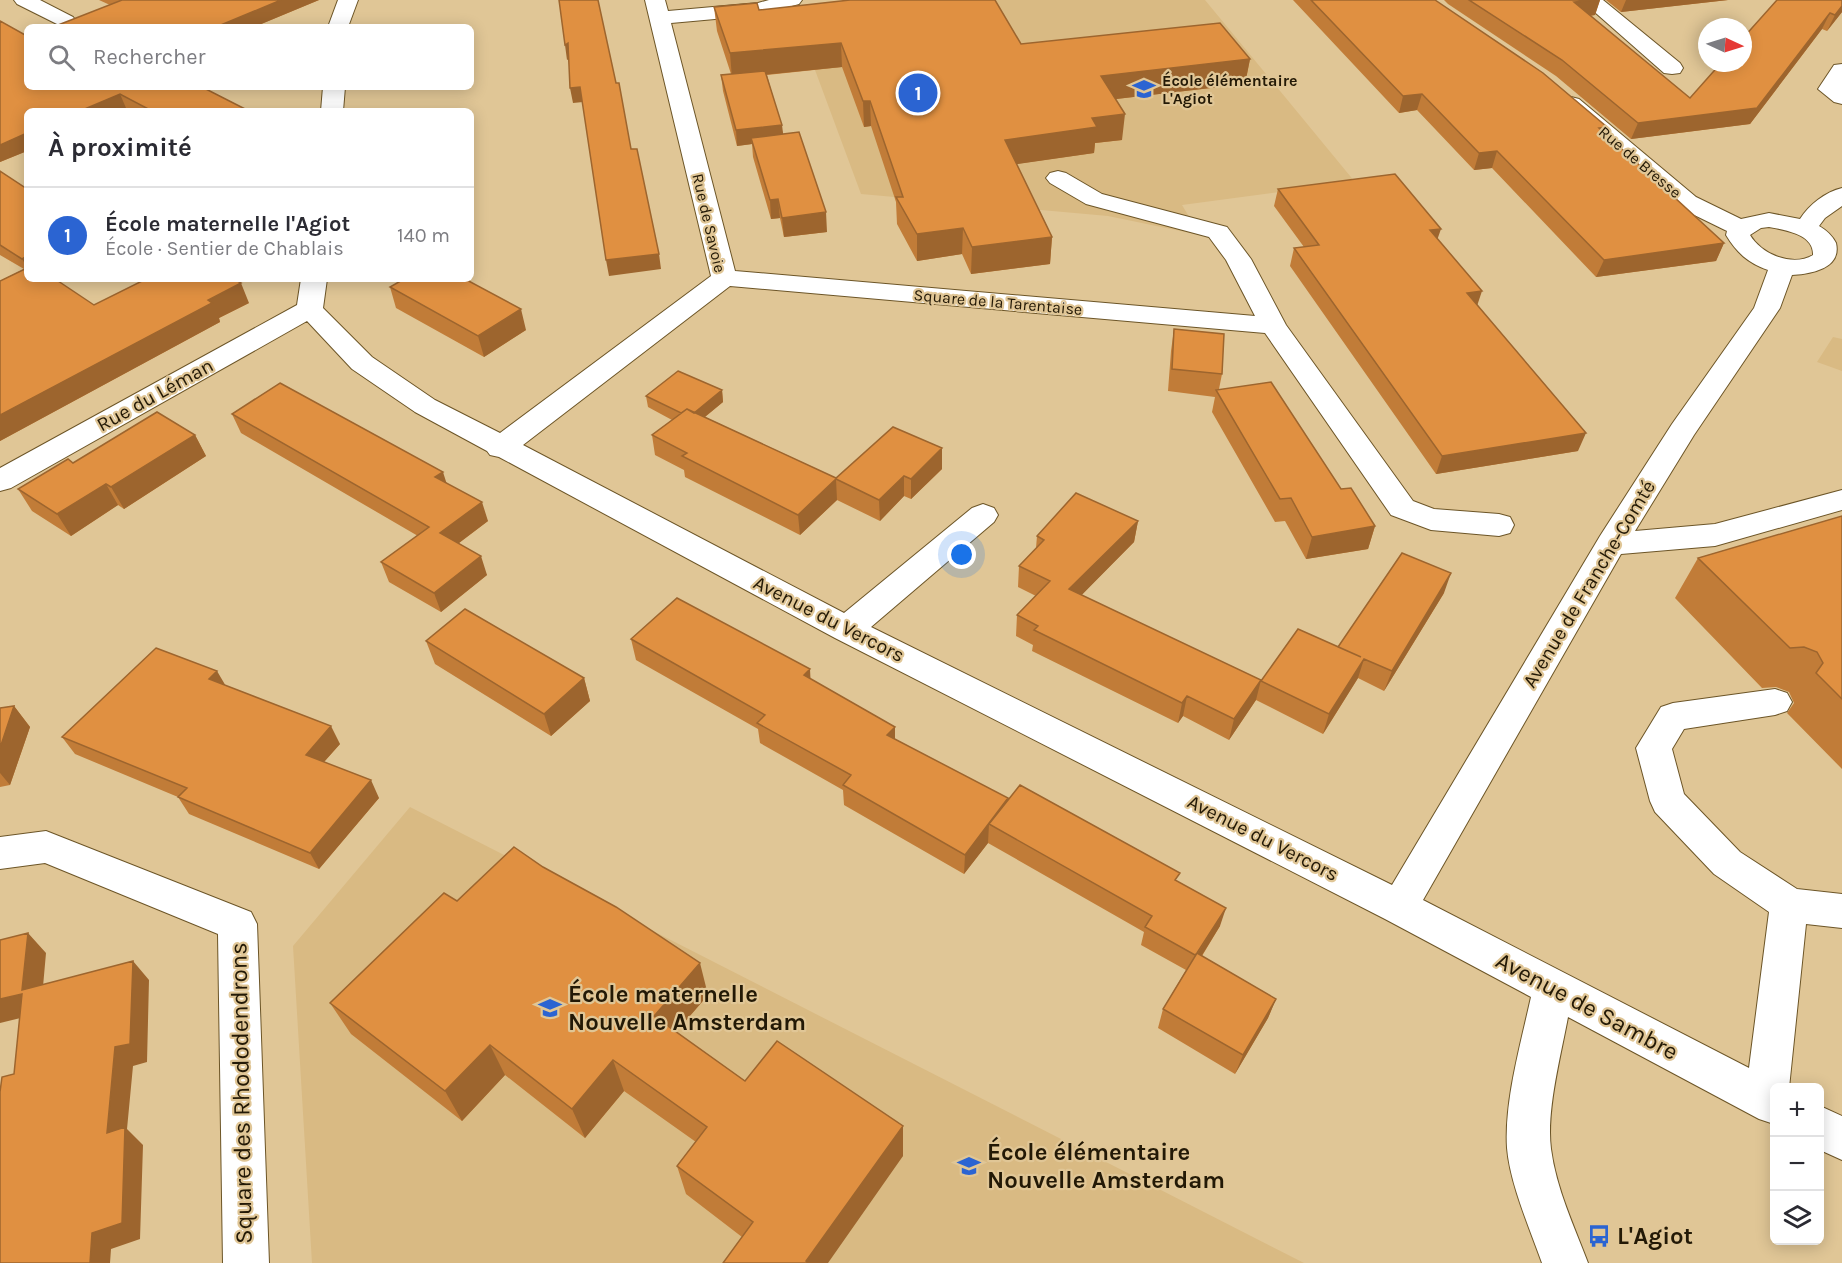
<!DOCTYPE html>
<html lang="fr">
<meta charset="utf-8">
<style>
:root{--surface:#fff;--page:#f7f7f7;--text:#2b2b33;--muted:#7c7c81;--line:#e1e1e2;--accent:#2b64d2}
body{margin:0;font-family:Karla,sans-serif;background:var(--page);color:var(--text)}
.controls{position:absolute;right:18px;bottom:18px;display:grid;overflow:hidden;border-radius:9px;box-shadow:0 3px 15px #0003}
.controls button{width:54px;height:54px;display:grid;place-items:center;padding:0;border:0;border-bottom:2px solid var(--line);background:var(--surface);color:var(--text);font:30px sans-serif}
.compass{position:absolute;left:1698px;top:18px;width:54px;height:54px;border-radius:50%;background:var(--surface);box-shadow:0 3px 15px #0003;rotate:94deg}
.you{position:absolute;left:962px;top:555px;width:21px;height:21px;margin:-15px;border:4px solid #fff;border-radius:50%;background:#1a73e8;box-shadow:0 0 0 9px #1a73e833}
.badge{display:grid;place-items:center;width:39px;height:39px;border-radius:50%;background:var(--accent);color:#fff;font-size:20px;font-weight:700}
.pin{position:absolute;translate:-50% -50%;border:3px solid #fff;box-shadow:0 2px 6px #0006}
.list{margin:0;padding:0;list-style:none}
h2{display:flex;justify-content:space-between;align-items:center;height:78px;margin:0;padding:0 24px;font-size:26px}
h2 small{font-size:20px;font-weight:400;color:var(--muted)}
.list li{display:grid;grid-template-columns:39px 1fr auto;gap:18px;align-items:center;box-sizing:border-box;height:96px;padding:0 24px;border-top:2px solid var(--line)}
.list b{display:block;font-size:22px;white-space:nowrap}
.list p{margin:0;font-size:20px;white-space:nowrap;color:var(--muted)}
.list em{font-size:20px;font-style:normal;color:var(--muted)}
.icon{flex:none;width:33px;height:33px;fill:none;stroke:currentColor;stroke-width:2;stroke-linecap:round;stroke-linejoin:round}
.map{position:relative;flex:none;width:1842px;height:1263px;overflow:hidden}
.search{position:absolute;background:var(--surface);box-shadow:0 3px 15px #0003;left:24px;top:24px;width:450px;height:66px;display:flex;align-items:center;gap:15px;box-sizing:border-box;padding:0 21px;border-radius:9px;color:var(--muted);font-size:22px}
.panel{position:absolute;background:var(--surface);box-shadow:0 3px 15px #0003;left:24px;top:108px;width:450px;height:174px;border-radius:9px}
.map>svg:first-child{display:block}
.built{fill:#d9ba83}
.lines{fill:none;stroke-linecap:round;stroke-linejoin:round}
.minor-casing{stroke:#6c5527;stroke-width:2}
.minor{fill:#fff;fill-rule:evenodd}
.wall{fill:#c17c38}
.shaded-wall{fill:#9d652e}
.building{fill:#e09041;stroke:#9d652e;stroke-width:1.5}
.labels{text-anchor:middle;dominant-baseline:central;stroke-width:4.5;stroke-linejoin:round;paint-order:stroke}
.far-poi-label{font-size:16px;font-weight:bold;fill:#231906;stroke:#e0c696;text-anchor:start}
.far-street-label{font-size:16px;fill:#231906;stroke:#e0c696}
.street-label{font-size:20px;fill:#231906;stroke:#e0c696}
.near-poi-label{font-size:24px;font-weight:bold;fill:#231906;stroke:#e0c696;text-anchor:start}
.near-street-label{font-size:24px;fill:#231906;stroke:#e0c696}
</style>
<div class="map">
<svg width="1842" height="1263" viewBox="0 0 1842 1263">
<rect width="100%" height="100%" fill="#e0c696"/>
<path class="built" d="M865 0H1205L1355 182 1182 205 1200 235 1108 216 861 194 792 8Z
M1833 337 1842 339V371L1817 362Z
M410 807 1304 1263H312L293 946Z"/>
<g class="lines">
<g class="minor-casing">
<path id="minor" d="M14 0H40L73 17 76 21 73 25H59L17 4Z
M338 0H358L348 27H328Z
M645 0H665L668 11 758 3 769 0H802L799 4 759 15 671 23 735 271 1255 316 1226 260 1209 237 1086 204 1050 183 1046 178 1050 173 1058 171 1066 173 1102 194 1227 227 1251 259 1286 325 1413 501 1434 509 1499 514 1510 517 1514 525 1510 533 1499 536 1431 530 1391 515 1265 333 730 286 523 445 844 613 972 508 983 504 994 508 998 515 994 522 871 627 1392 885 1600 536 1672 424 1754 308 1768 270C1748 263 1737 253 1726 235L1727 231 1678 207 1560 104 1563 99 1571 97 1579 99 1696 197 1741 219 1769 213 1800 219C1809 205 1825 192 1842 188V206L1825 218 1819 226C1826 230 1832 235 1836 243 1842 269 1810 274 1792 275L1780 308 1694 435 1635 531 1715 524 1842 490V510L1715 546 1621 554 1423 900 1749 1068 1769 912 1714 874 1655 812 1650 801 1636 748 1661 707 1673 703 1775 689 1787 693 1792 702 1787 711 1775 715 1684 729 1672 749 1684 794 1740 852 1797 889 1842 894V928L1806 924 1789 1088H1774V1124L1759 1119 1568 1017C1561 1055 1546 1111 1551 1149 1556 1188 1574 1226 1588 1263H1542C1530 1229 1510 1184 1507 1148 1504 1101 1521 1043 1531 997L1385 919 835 638 499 457 490 455 487 451 415 412 352 369 307 321 11 488 0 491V468L297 305 301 279H327L323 308 372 357 435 400 500 433 711 276ZM1769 227C1785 230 1814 234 1813 255 1793 267 1762 255 1750 235L1761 228Z
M1581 0H1603L1680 63 1683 68 1680 73 1672 74 1664 73Z
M1842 64V104L1834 102 1818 89 1834 65Z
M323 87H345L343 111H321Z
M46 831 251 912 257 924 269 1263H223L218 934 45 863 0 869V837Z
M1820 1106 1842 1116V1160L1820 1150Z"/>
</g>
<use href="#minor" class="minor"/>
</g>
<path class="wall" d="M99 0H319L254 27 110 5Z
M1293 0H1435L1604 132 1724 243 1716 261 1596 277 1492 168 1474 170 1417 110 1399 113Z
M1444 0H1600L1595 15 1590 16 1690 98 1842 0V12L1827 31 1822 29 1750 124 1631 139 1556 76 1448 4Z
M1606 0H1728L1621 12Z
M714 7 759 10 1021 44 1250 59 1245 84 1116 99 1122 140 1095 143 1094 153 1016 164 1052 237 1050 264 971 274 962 254 917 261 897 224 896 202 871 126 864 127 842 67 767 75 783 134 827 232 784 237 780 218 771 219 753 157 752 144 737 146 723 91 721 75 731 74 717 31Z
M0 21 27 36 202 87 249 111H131L126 108 119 111H27V151L0 162Z
M0 171 27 189V279L94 305 249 303 219 318 220 322 0 441V281L24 269 0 255Z
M1278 189 1437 239 1477 305 1578 451 1436 474 1290 266 1294 248 1304 247 1274 206Z
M390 287 526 330 484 357 396 308Z
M1174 329 1222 374 1219 389 1341 489 1375 526 1368 549 1306 559 1285 521 1275 522 1212 412 1215 397 1168 391 1171 351Z
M722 390 723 402 705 417 836 478 942 469 911 499 904 496 880 521 837 500 800 535 685 477 684 470 655 455 652 435 672 420 648 407 646 396Z
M232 414 447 483 488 521 459 543 487 575 441 612 389 582 381 562 418 536 241 433Z
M195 435 206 456 124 509 118 505 71 536 32 511 18 489 73 463Z
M1842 516V769L1787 713 1794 703 1789 692 1776 687 1762 688 1675 598 1698 558Z
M1138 521 1134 542 1081 595 1261 680 1338 647 1444 593 1384 691 1358 678 1323 734 1256 700 1229 740 1183 716 1178 723 1032 651 1033 645 1016 636 1017 615 1036 596 1018 587 1019 566 1036 548 1037 536Z
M631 639 810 669V679L895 727V739L1008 800 1178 882 1220 926 1202 956 1276 999 1268 1018 1235 1074 1158 1028 1163 1009 1186 970 1141 945 1144 932 988 843 964 874 844 805 843 790 760 743 758 729 636 660Z
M426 641 584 678 590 701 551 736 435 664Z
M225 685 340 744 324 762 379 798 319 869 189 814 178 797 75 754 62 737Z
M14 706 30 727 10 785 0 787V708Z
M457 901 708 995 676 1032 745 1081 903 1126V1156L742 1237 686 1194 677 1166 696 1142 624 1091 585 1138 505 1075 462 1121 351 1034 330 1003Z"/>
<path class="shaded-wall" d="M281 0H319L254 27H216Z
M1594 0H1600L1595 15 1568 18 1574 2Z
M1626 0H1728L1621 12Z
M1842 6V12L1827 31 1835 15Z
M1830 13 1822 29 1750 124 1631 139 1638 123 1757 108Z
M568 43 571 58 567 60 565 45Z
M841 43 842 67 732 78 730 53Z
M1250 59 1245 84 1099 101 1101 76Z
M580 87 583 102 573 103 570 88Z
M120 94 126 108 119 111H80Z
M1422 94 1417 110 1399 113 1403 96Z
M863 101H870L871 126 864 127Z
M1125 114 1122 140 1095 143 1094 153 1003 166 1005 140 1092 118Z
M782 125 784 141 751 138 752 144 737 146 736 130Z
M1607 127 1600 143 1599 128Z
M27 133V151L0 162V145Z
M1497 151 1492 168 1474 170 1479 153Z
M778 199 780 218 771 219 770 200Z
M826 212 827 232 784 237 782 218Z
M963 228 962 254 917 261V234Z
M1441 229 1435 246 1430 230Z
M1052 237 1050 264 971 274 972 247Z
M1724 243 1716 261 1596 277 1604 260Z
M659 254 661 269 609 276 606 260Z
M27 256V267L22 259Z
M241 283 249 303 219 318 220 322 0 441V415L208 300Z
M1482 291 1476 309 1467 293Z
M521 309 526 330 484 357 478 336Z
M722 390 723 402 690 429 689 417Z
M1586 433 1578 451 1436 474 1442 456Z
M195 435 206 456 124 509 111 487Z
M942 448V469L911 499V479Z
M443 472 449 491 435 477Z
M904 476V496L880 521 879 500Z
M836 479 837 500 800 535 798 515Z
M106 484 118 505 71 536 57 514Z
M482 502 488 521 447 552 440 533Z
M1138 521 1134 542 1067 610 1069 589Z
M1375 526 1368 549 1306 559 1312 537Z
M481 556 487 575 441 612 434 593Z
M1451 573 1444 593 1384 691 1392 671Z
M1364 659 1358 678 1323 734 1329 714Z
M810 669 811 689 804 675Z
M217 671 227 688 209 679Z
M584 678 590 701 551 736 544 714Z
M1261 680 1256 700 1229 740 1234 719Z
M1187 696 1183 716 1178 723 1182 703Z
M14 706 30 727 10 785 0 773V748Z
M331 726 340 744 315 772 306 755Z
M895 727V747L887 735Z
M371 780 379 798 319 869 310 853Z
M1008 798 1007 818 989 824 988 843 964 874 965 855Z
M1226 908 1220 926 1191 973 1196 956Z
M28 933 46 953 41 1009 22 990Z
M133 961 149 980 147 1062 133 1066 127 1129 143 1145 140 1239 111 1249 110 1263H90L92 1233 107 1133 115 1047Z
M700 963 708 995 663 1047 654 1016Z
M22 994 41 1013 0 1023V999Z
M1276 999 1268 1018 1235 1074 1243 1055Z
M490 1045 505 1075 462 1121 445 1091Z
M613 1060 624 1091 585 1138 572 1109Z
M903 1126V1156L828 1263H807L806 1261Z"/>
<path class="building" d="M121 0H281L216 27H53L122 0Z
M559 0H598L616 83H619L631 149H637L659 254 606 260 580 87 570 88 568 43 565 45Z
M850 0H995L1021 44 1220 23 1250 59 1101 76 1125 114 1092 118 1097 127 1005 140 1052 237 972 247 963 228 917 234 896 197H903L870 101H863L841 43 730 53 714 7 757 3 759 10Z
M1311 0H1435L1543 73 1607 127 1599 128 1724 243 1604 260 1497 151 1479 153 1422 94 1403 96Z
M1469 0H1594L1574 2 1690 98 1721 63H1743V38L1777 0H1842V6L1835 15 1830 13 1757 108 1638 123 1562 60Z
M0 21 27 36V87H202L249 111H152L120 94 80 111H27V133L0 145Z
M765 71 782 125 736 130 721 75Z
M799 132 826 212 782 218 778 199 770 200 751 138Z
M0 171 27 189V256L22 259 0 245Z
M1395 174 1441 229 1430 230 1482 291 1467 293 1586 433 1442 456 1294 248 1319 245 1278 189Z
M27 268V279H55L94 305 146 279H234L241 283 208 300 212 303 0 415V281Z
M404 279H465L521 309 478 336 390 287Z
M1174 329 1224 334 1222 374 1172 369Z
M678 371 722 390 694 413 687 409 681 413 646 396Z
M1271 382 1341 489 1351 488 1375 526 1312 537 1291 498 1280 499 1216 390Z
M280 383 443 472 435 477 482 502 440 533 481 556 434 593 381 562 429 527 232 414Z
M687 409 836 478 893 427 942 448 911 479 904 476 879 500 836 479 798 515 682 456 687 453 652 435Z
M157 412 195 435 111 487 106 484 57 514 18 489 68 459 73 463Z
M1076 493 1138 521 1069 589 1261 680 1234 719 1187 696 1182 703 1034 630 1038 626 1017 615 1050 581 1019 566 1044 540 1037 536Z
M1842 516V699L1816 673 1823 663 1817 652 1804 647 1790 648 1698 558Z
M1402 553 1451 573 1392 671 1364 659 1329 714 1261 681 1298 629 1361 657 1338 647Z
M677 598 810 669 804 675 895 727 887 735 1008 798 965 855 843 785 851 775 757 723 765 715 631 639Z
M465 609 584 678 544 714 426 641Z
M156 648 217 671 209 679 331 726 306 755 371 780 310 853 178 797 187 788 62 737Z
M14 706 0 748V708Z
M1020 785 1180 873 1175 880 1226 908 1197 953 1195 955 1145 927 1152 916 989 824Z
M514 847 543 867 616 907 700 963 654 1016 745 1081 777 1041 903 1126 806 1261 809 1263H723L753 1222 677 1166 707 1127 613 1060 572 1109 490 1045 445 1091 330 1003 444 893 457 901Z
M28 933 22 990 133 961 130 1044 115 1047 107 1133 125 1127 122 1223 92 1233 90 1263H0V1092L2 1077 14 1074 22 994 0 999V940Z
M1197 953 1276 999 1243 1055 1163 1009Z"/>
<defs>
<g id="school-bare" transform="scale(1.8)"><path d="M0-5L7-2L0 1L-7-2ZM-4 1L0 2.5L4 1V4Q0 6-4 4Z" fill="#2b64d2" stroke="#e0c696" stroke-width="2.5" paint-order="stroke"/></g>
<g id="bus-bare" transform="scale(1.8)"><path d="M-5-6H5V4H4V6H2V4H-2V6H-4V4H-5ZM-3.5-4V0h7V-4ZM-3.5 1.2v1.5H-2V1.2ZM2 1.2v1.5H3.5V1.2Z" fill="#2b64d2" stroke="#e0c696" stroke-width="2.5" paint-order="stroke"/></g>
</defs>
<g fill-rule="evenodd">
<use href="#school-bare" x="1144" y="89"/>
<use href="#school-bare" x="550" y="1008"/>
<use href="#school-bare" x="969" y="1166"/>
<use href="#bus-bare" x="1599" y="1236"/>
</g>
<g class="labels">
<g class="far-poi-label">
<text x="1162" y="80">École élémentaire<tspan x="1162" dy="18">L'Agiot</tspan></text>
</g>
<g class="far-street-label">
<text transform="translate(1640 162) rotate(40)">Rue de Bresse</text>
<text transform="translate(709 223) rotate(77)">Rue de Savoie</text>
<text transform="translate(998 302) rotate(5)">Square de la Tarentaise</text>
</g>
<g class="street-label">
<text transform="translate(155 395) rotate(-29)">Rue du Léman</text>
<text transform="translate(1589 584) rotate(-59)">Avenue de Franche-Comté</text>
<text transform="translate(829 619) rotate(27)">Avenue du Vercors</text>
<text transform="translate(1263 838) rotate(27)">Avenue du Vercors</text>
</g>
<g class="near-poi-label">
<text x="568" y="994">École maternelle<tspan x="568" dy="28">Nouvelle Amsterdam</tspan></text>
<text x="987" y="1152">École élémentaire<tspan x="987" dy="28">Nouvelle Amsterdam</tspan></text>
<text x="1617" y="1236">L'Agiot</text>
</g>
<g class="near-street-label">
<text transform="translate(1587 1006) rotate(28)">Avenue de Sambre</text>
<text transform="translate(241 1093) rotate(-91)">Square des Rhododendrons</text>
</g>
</g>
</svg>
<div class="controls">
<button>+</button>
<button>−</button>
<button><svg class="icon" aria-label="layers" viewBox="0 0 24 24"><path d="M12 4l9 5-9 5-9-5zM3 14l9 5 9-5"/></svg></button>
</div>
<svg class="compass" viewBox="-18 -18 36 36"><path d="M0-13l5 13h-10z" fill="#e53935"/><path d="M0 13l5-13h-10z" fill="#7c7c81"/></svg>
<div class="you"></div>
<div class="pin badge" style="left:918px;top:93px">1</div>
<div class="search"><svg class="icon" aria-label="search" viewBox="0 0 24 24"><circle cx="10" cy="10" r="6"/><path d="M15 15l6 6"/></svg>Rechercher</div>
<section class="panel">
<h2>À proximité<small></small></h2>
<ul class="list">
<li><span class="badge">1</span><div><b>École maternelle l'Agiot</b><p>École · Sentier de Chablais</p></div><em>140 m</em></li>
</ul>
</section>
</div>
